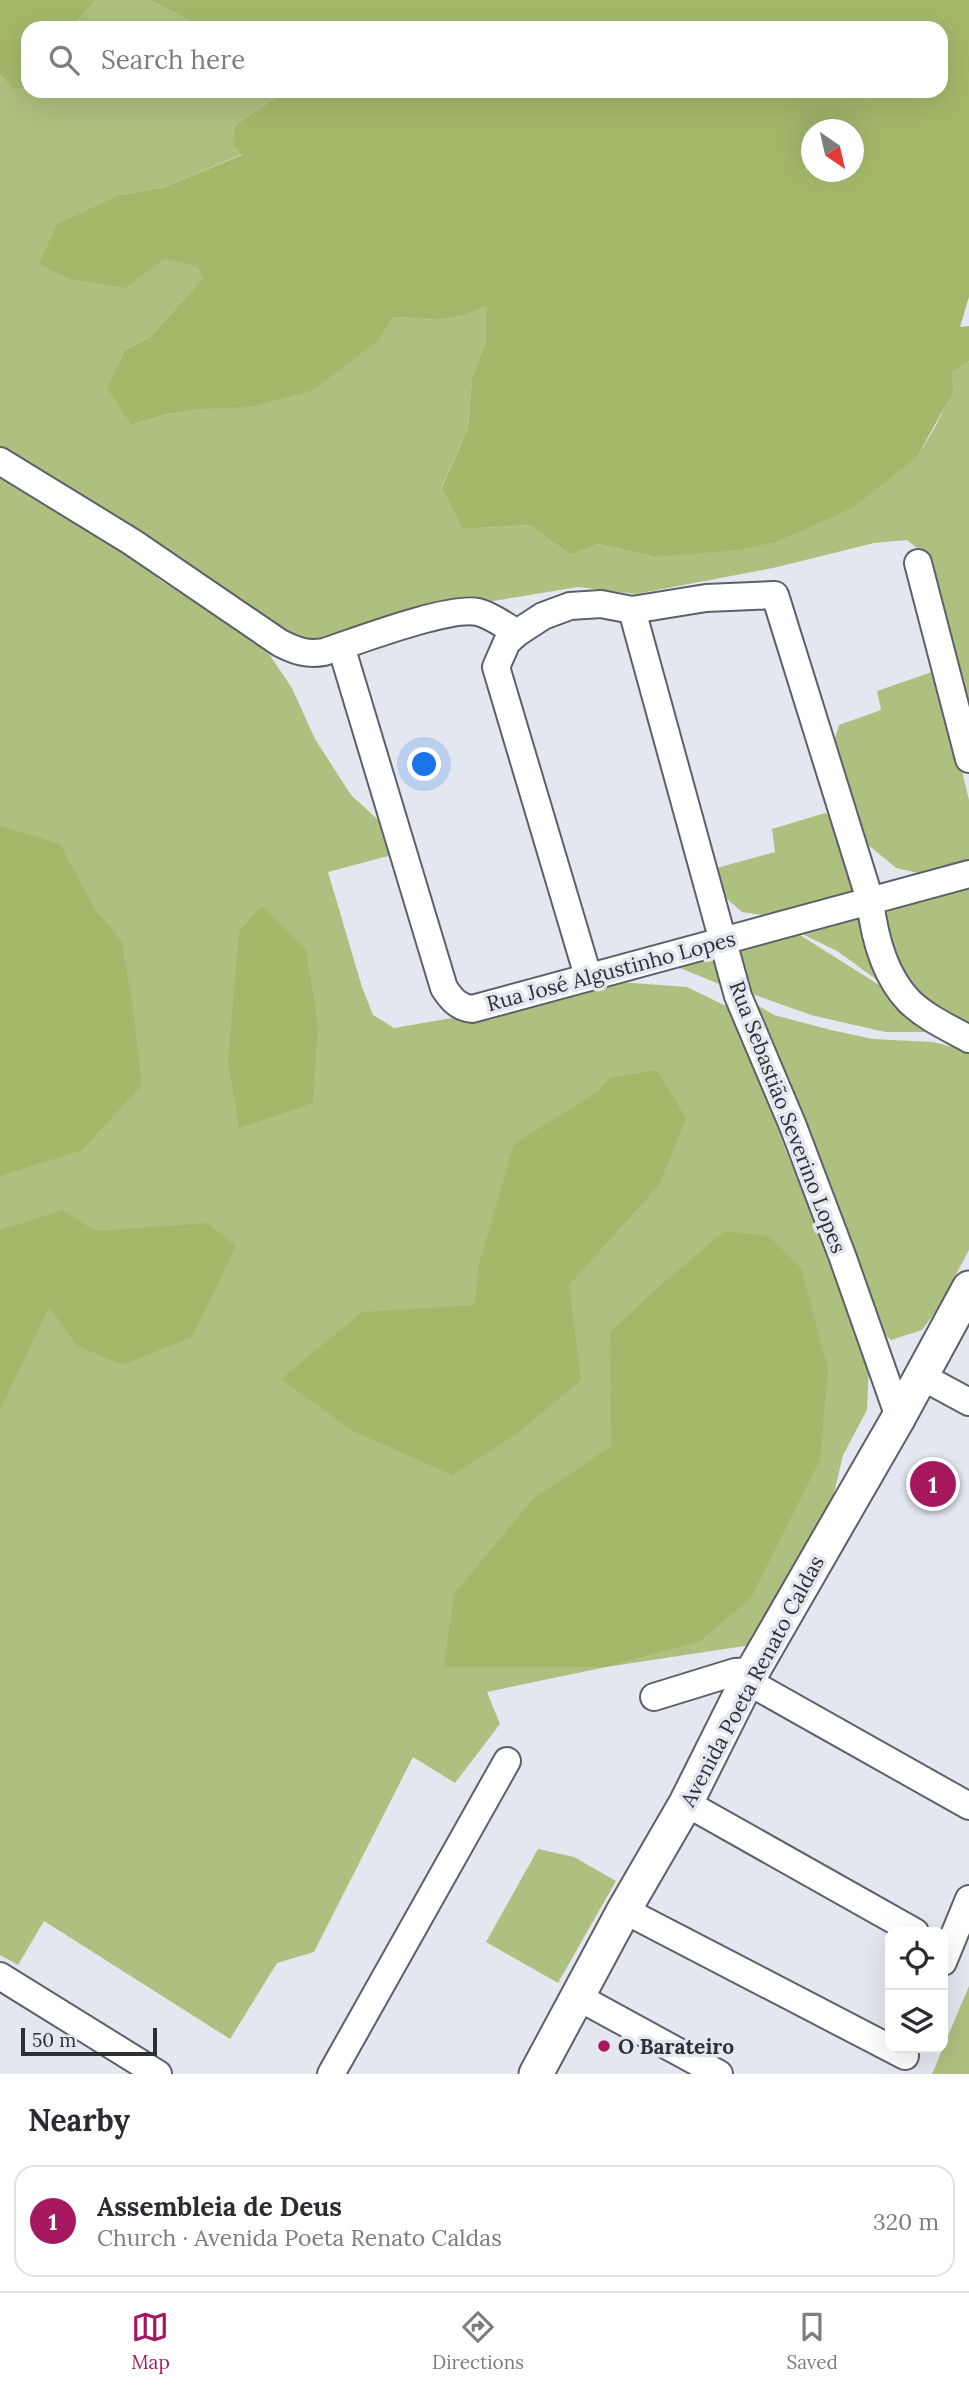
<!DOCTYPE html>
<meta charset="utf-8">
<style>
:root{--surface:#fff;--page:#f7f7f7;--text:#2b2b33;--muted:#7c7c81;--line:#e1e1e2;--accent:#a5185d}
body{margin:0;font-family:Lora,serif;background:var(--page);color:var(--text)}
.controls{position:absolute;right:21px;bottom:21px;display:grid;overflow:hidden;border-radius:14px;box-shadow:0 7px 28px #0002}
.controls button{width:63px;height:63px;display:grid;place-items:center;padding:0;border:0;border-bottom:2px solid var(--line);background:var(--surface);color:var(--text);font:35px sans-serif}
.compass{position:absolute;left:801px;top:119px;width:63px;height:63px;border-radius:50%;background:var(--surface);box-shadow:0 7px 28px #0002;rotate:146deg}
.scale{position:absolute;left:21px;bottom:18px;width:136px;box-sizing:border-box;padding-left:7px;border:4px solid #2f3034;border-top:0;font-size:19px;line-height:24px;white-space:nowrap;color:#2f3034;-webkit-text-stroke:5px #e4e6f0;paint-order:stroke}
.you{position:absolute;left:425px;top:765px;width:24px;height:24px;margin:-18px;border:5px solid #fff;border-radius:50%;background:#1a73e8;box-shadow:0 0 0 10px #1a73e833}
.badge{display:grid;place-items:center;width:46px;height:46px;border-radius:50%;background:var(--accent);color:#fff;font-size:23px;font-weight:700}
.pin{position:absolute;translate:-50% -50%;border:4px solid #fff;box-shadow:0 2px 7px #0006}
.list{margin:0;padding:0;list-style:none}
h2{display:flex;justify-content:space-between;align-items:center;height:91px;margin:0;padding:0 28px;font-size:30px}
h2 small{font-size:23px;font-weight:400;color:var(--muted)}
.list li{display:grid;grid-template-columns:46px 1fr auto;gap:21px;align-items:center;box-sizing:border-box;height:112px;margin:0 14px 14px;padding:0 14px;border:2px solid var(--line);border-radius:21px}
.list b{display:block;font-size:26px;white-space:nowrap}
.list p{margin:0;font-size:23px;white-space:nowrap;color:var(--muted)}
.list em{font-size:23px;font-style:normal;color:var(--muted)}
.icon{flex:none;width:38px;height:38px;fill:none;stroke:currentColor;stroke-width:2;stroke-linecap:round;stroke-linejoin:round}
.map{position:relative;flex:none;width:969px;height:2074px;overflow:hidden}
.search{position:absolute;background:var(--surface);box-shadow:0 7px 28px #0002;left:21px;right:21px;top:21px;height:77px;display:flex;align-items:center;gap:18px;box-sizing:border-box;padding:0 24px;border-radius:21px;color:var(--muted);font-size:26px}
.sheet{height:217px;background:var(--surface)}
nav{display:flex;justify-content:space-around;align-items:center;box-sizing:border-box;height:98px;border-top:2px solid var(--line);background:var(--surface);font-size:19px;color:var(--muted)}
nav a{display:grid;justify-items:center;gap:4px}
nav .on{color:var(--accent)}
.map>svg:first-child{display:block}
.green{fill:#aec07f}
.forest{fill:#a4b86b;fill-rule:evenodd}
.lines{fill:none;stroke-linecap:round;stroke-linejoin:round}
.minor-casing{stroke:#5e6069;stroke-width:30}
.major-casing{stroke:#5e6069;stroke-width:37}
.minor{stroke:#fff;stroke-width:26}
.major{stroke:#fff;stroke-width:33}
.poi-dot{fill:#a5185d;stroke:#e4e6f0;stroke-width:2.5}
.labels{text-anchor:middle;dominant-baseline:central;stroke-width:7;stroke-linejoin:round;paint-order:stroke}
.street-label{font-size:21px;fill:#2f3034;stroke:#e4e6f0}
.poi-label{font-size:21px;font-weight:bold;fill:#2f3034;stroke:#e4e6f0;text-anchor:start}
</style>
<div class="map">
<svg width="969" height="2074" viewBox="0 0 969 2074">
<rect width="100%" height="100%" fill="#e4e6f0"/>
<path class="green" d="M96 0H150L198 25 200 28H71Z
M0 74 12 90 28 88V91H286L235 125 243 154 164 187 120 195 163 258 198 266 203 278 150 337 125 350 108 387 131 425 168 414 202 409 380 339 394 317 438 320 466 315 486 304V341L472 378 468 428 442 486 462 529 529 525 571 555 598 544 654 557 917 457 935 427 952 392V373L969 361V728L927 556 907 540 874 543 773 568 636 594 578 587 487 602 303 641 277 629 0 456Z
M0 475 126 551 160 580 231 624 269 654 292 688 315 739 351 795 387 828 392 855 328 872 362 987 373 1015 394 1028 452 1018 490 1020 606 981 687 987 726 1006 751 1040 785 1149 837 1273 869 1365 867 1410 843 1455 831 1506 751 1645 606 1667 487 1692 500 1724 455 1783 413 1757 314 1952 277 1963 230 2039 44 1921 18 1965 0 1955Z
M932 672 949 716 969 800V861L955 872 932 876 896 868 861 839 834 742 839 725 881 710 877 691Z
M825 813 830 816 855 890 843 901 775 917 742 912 719 892 713 869 775 852 772 829Z
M969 888V1029L945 1018 889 965 885 916 895 902Z
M861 907 887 987 837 951 792 929Z
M761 934 800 935 887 990 934 1032H885L811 1015 744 991 731 952Z
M714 949 729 988 665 962Z
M754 1003 774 1015 831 1030 873 1039 933 1042 969 1051V1250L937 1310 922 1330 891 1340 880 1330Z
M538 1849 574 1857 616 1881 558 1983 486 1942Z
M969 1986V2074H932Z"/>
<path class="forest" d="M0 0H96L71 28H28V88L12 90 0 74Z
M150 0H969V297L960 327 969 326V361L952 373 953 392 917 457 852 508 776 542 740 550 654 557 598 544 571 555 529 525 462 529 442 487 468 428 472 378 486 341V305L466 315 438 320 394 317 380 339 313 390 251 407 202 409 168 414 131 425 107 388 125 350 150 337 203 278 197 266 164 259 125 288 70 279 39 264 57 224 120 195 164 187 242 155 234 145 235 125 286 91H941V28H200L198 25ZM811 130H853V172H811Z
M0 826 60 844 94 908 122 942 133 1007 142 1085 82 1150 0 1176Z
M262 906 306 950 318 1024 313 1103 239 1128 228 1061 239 931Z
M657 1070 686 1118 659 1185 569 1285 581 1380 515 1435 452 1475 351 1430 281 1379 362 1312 475 1305 479 1264 514 1144 597 1092 610 1078Z
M63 1210 95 1231 207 1223 236 1246 192 1337 123 1365 77 1346 49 1307 0 1410V1230Z
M725 1231 769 1236 801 1268 828 1368 820 1460 751 1598 700 1641 606 1667H444L454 1594 533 1499 611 1446 610 1332 663 1283Z"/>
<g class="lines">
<g class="minor-casing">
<path id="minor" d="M0 461 132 542 280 643C296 651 307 655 324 652 357 641 448 606 478 612 493 616 505 626 517 633
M918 563 969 759
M632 610 738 996 793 1126 843 1258 899 1417
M341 646 444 988C452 1000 458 1007 472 1009L969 874
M588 976 496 667 507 642 517 633 543 616 570 606 601 604 632 610 706 598 775 595 870 900C874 935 884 975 909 1001 925 1017 949 1028 969 1039
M921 1376 969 1402
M747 1681 969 1806
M654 1697 735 1672 753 1671
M686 1803 915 1932
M624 1910 905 2056
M943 1962 969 1899
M0 1976 158 2074
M578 1997 719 2074
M331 2074 507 1761"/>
</g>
<g class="major-casing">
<path id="major" d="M536 2074 624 1910 686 1803 747 1681 899 1417 969 1288"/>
</g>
<use href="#minor" class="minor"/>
<use href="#major" class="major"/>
</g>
<circle class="poi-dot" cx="604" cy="2046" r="7"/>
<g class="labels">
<g class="street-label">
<text transform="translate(611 971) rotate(-15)">Rua José Algustinho Lopes</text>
<text transform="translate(788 1117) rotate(69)">Rua Sebastião Severino Lopes</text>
<text transform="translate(752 1681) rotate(-62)">Avenida Poeta Renato Caldas</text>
</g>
<g class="poi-label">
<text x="618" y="2046">O Barateiro</text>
</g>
</g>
</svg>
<div class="controls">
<button><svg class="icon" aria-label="locate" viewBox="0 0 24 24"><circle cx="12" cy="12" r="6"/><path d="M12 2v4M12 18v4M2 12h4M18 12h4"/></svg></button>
<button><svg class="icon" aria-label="layers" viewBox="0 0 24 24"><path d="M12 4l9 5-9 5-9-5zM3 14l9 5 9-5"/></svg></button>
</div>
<svg class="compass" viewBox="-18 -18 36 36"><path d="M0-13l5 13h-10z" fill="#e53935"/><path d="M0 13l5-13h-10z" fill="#7c7c81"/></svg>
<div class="scale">50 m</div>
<div class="you"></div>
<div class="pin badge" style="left:933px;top:1484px">1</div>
<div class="search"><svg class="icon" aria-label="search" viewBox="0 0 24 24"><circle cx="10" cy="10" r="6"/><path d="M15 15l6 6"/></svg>Search here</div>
</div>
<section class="sheet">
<h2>Nearby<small></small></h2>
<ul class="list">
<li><span class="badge">1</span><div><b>Assembleia de Deus</b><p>Church · Avenida Poeta Renato Caldas</p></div><em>320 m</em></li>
</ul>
</section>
<nav>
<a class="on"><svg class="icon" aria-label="map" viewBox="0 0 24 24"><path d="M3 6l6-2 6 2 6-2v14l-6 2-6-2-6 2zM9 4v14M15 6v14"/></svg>Map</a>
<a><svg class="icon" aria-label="directions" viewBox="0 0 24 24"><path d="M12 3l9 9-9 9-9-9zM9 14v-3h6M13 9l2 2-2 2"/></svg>Directions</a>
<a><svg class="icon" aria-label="saved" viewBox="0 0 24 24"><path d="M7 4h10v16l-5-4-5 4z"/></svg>Saved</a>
</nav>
